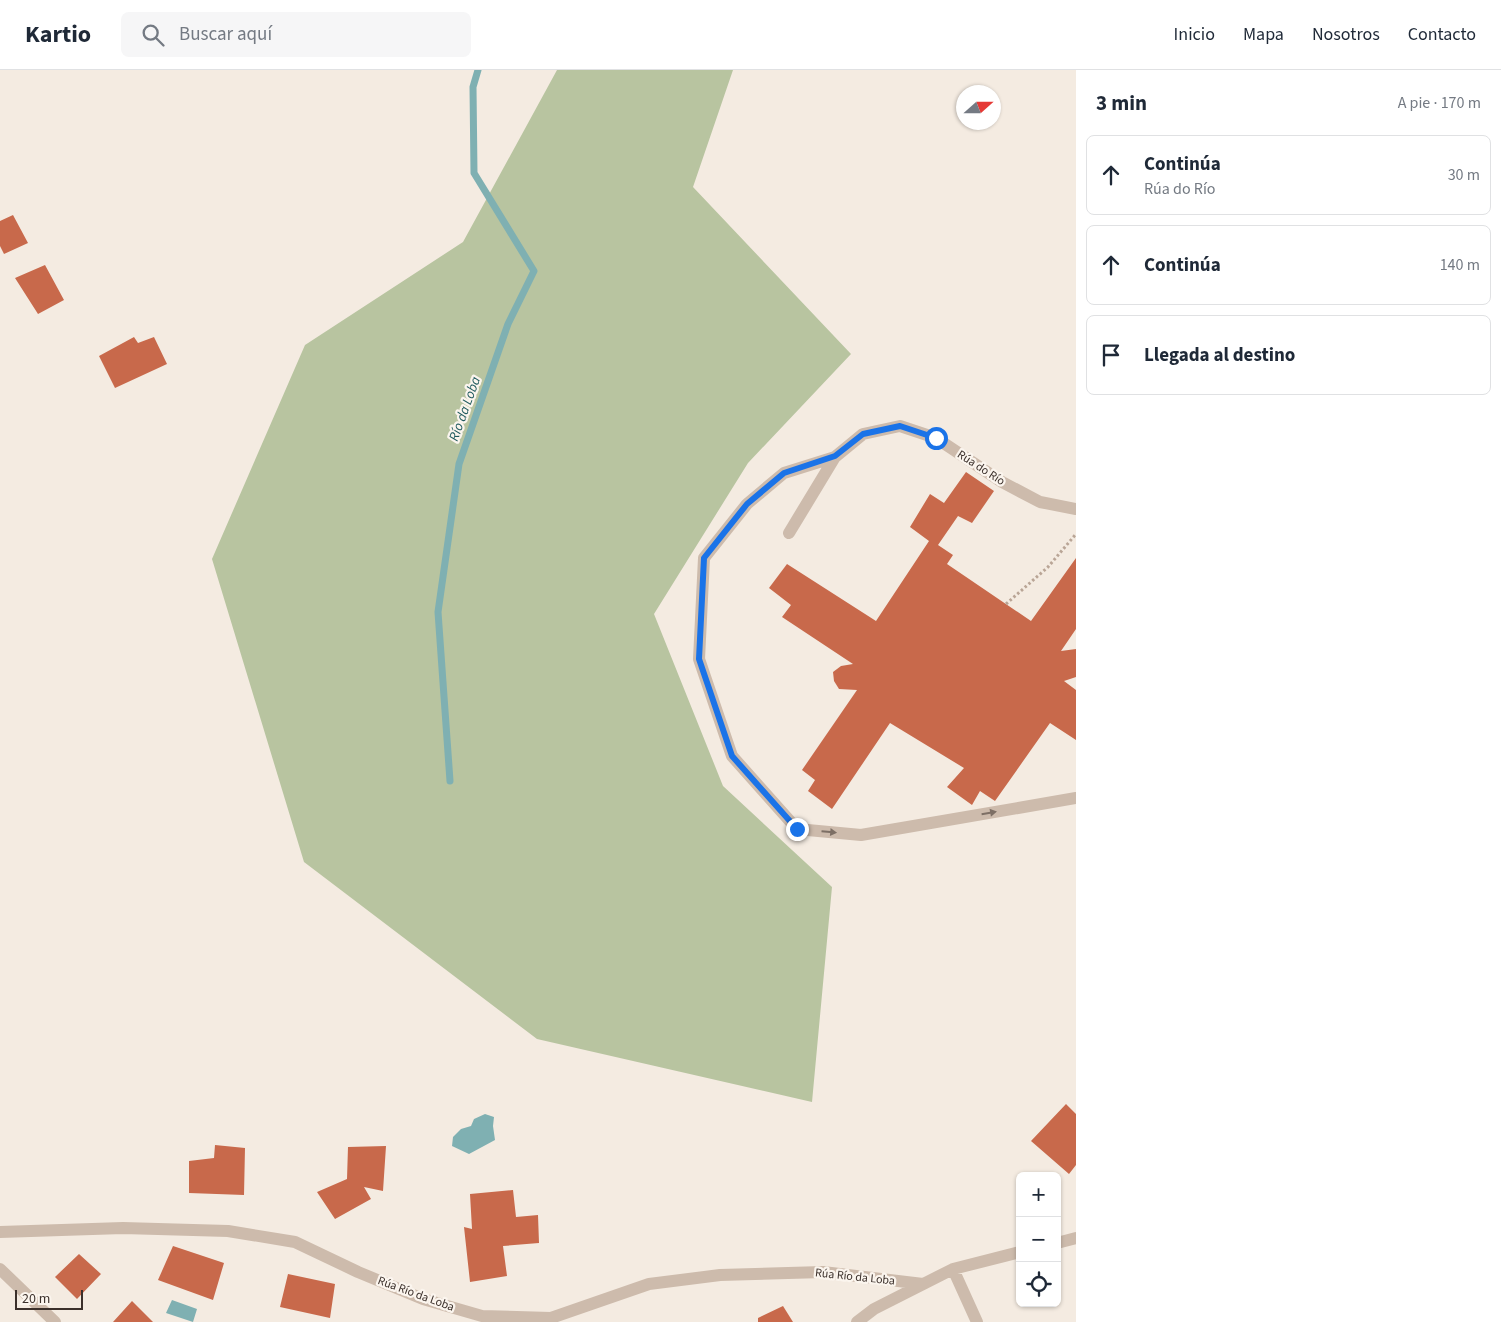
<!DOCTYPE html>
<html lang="es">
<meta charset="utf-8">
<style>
:root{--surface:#fff;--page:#f6f6f7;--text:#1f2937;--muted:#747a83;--line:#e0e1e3}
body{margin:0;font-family:"Source Sans 3",sans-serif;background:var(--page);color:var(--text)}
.controls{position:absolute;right:15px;bottom:15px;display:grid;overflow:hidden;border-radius:8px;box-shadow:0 1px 4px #0004}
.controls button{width:45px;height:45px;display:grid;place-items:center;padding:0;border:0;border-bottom:1px solid var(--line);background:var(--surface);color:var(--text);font:25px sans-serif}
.compass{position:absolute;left:956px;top:15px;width:45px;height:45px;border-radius:50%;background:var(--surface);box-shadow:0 1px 4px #0004;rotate:69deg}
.scale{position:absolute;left:15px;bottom:12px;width:68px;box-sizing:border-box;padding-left:5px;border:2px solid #3b302b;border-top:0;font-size:14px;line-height:18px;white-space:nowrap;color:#3b302b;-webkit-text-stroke:4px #fbf5ee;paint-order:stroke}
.stop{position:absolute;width:15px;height:15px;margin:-11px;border:4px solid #1a73e8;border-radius:50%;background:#fff}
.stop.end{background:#1a73e8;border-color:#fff;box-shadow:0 1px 5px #0008}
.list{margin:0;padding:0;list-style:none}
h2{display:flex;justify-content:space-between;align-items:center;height:65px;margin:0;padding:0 20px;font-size:21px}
h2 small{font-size:16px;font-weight:400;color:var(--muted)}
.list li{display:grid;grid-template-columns:32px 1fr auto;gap:15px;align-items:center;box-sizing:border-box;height:80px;margin:0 10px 10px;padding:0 10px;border:1px solid var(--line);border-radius:8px}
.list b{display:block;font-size:19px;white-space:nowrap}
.list p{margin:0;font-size:16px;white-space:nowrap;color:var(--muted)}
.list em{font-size:16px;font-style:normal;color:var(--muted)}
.icon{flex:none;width:28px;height:28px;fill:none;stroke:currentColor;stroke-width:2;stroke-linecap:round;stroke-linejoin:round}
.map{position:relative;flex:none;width:1076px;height:1252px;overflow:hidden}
header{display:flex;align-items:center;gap:30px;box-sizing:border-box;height:70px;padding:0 25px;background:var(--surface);border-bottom:1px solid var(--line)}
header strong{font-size:24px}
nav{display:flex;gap:28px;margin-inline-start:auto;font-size:18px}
.search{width:350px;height:45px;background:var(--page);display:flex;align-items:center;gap:12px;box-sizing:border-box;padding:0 18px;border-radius:8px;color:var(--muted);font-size:19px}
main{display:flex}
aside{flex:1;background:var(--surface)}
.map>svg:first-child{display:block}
.green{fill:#b8c4a0}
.water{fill:#7fb0b2}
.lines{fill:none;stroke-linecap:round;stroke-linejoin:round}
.stream{stroke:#7fb0b2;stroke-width:7}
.building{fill:#c8694b}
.path{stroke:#b9a596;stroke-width:3;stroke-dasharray:2.5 2.5;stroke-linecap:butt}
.minor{stroke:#cdbbac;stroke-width:12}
.oneway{fill:#7d6f65}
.route{stroke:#1a73e8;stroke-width:6}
.labels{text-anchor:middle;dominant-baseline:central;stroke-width:4.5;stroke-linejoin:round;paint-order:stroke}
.street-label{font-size:12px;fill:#3b302b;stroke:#fbf5ee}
.water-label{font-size:14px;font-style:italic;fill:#1f5a5e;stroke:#fbf5ee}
</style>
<header>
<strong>Kartio</strong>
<div class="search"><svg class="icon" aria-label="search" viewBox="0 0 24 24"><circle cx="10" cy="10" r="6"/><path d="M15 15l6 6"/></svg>Buscar aquí</div>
<nav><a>Inicio</a><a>Mapa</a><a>Nosotros</a><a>Contacto</a></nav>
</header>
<main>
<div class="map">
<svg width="1076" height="1252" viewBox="0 0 1076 1252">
<rect width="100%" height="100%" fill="#f4ebe1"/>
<path class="green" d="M557 0H733L693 117 851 284 748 393 654 544 723 716 832 817 812 1032 537 969 304 792 212 489 305 275 463 172Z"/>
<path class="water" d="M485 1044 494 1047 493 1056 495 1070 469 1084 452 1076 453 1067 461 1059 471 1056 474 1049Z
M172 1230 197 1239 193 1252 166 1243Z"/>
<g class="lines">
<path class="stream" d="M450 711 438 542 459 394 508 254 534 201 474 103 473 17 478 0"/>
</g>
<path class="building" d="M13 145 28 173 4 184 0 176V151Z
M45 195 64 230 38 244 15 208Z
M134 267 138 273 154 267 167 294 115 318 99 286Z
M966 402 994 421 972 453 958 446 938 475 953 485 947 494 1031 551 1076 488V559L1061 581 1076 579V607L1064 611 1076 620V670L1050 653 995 731 980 721 972 735 947 717 964 698 890 653 832 739 808 721 815 710 802 700 857 620 839 619 834 611 833 602 841 596 853 594 782 547 791 535 769 518 787 494 876 551 929 471 910 457 930 424 944 433Z
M1066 1034 1076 1044V1095L1069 1104 1031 1071Z
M215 1075 245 1078 244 1125 189 1123V1091L214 1088Z
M386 1076 383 1121 364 1117 371 1129 335 1149 317 1122 347 1109 348 1077Z
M513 1120 516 1147 538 1145 539 1173 503 1176 507 1206 470 1212 464 1157 472 1159 470 1124Z
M173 1176 224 1193 213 1230 158 1210Z
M79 1184 101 1204 77 1229 55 1207Z
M288 1204 335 1214 330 1248 280 1237Z
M132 1231 153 1252H113Z
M783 1236 793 1252H758V1248Z"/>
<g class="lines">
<path class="path" d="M1006 534 1048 497 1076 464"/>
<path class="minor" d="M835 387 784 403 747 434 704 488 699 589 732 686 797 759 861 765 1076 728
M789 463 835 387 863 364 900 356 936 368 1002 412 1040 432 1076 439
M0 1162 123 1158 228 1161 295 1172 358 1202 423 1229 482 1246 551 1248 649 1214 720 1205 823 1202 923 1214
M1057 1173 1076 1168
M0 1199 55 1252
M953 1199 977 1252
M857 1252 874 1239 953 1199 1020 1182"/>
</g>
<defs><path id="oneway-solid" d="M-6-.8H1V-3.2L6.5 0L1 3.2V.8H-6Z" transform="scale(1.25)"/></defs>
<g class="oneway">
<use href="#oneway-solid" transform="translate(989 743) rotate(-10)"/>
<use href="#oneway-solid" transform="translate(829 762) rotate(5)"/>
</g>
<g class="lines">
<path class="route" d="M797 759 732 686 699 589 704 488 747 434 784 403 835 386 863 364 900 356 936 368"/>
</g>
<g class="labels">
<g class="street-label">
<text transform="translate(981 398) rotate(33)">Rúa do Río</text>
<text transform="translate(855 1207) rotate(6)">Rúa Río da Loba</text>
<text transform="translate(416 1224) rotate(20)">Rúa Río da Loba</text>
</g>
<g class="water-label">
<text transform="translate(465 339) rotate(-70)">Río da Loba</text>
</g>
</g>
</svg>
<div class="controls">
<button>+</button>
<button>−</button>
<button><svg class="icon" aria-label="locate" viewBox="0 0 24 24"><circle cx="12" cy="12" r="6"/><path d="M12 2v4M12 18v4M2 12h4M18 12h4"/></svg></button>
</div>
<svg class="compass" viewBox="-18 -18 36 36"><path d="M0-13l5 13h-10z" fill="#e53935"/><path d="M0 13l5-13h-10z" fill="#747a83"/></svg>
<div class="scale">20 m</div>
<div class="stop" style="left:936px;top:368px"></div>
<div class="stop end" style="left:797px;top:759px"></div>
</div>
<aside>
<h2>3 min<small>A pie · 170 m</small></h2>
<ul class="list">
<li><svg class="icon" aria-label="ahead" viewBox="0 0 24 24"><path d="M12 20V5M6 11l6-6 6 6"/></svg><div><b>Continúa</b><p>Rúa do Río</p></div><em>30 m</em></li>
<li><svg class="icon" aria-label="ahead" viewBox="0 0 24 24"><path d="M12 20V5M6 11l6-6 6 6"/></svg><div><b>Continúa</b></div><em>140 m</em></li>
<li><svg class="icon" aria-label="arrive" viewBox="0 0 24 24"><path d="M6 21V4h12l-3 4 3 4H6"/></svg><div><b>Llegada al destino</b></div></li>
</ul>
</aside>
</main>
